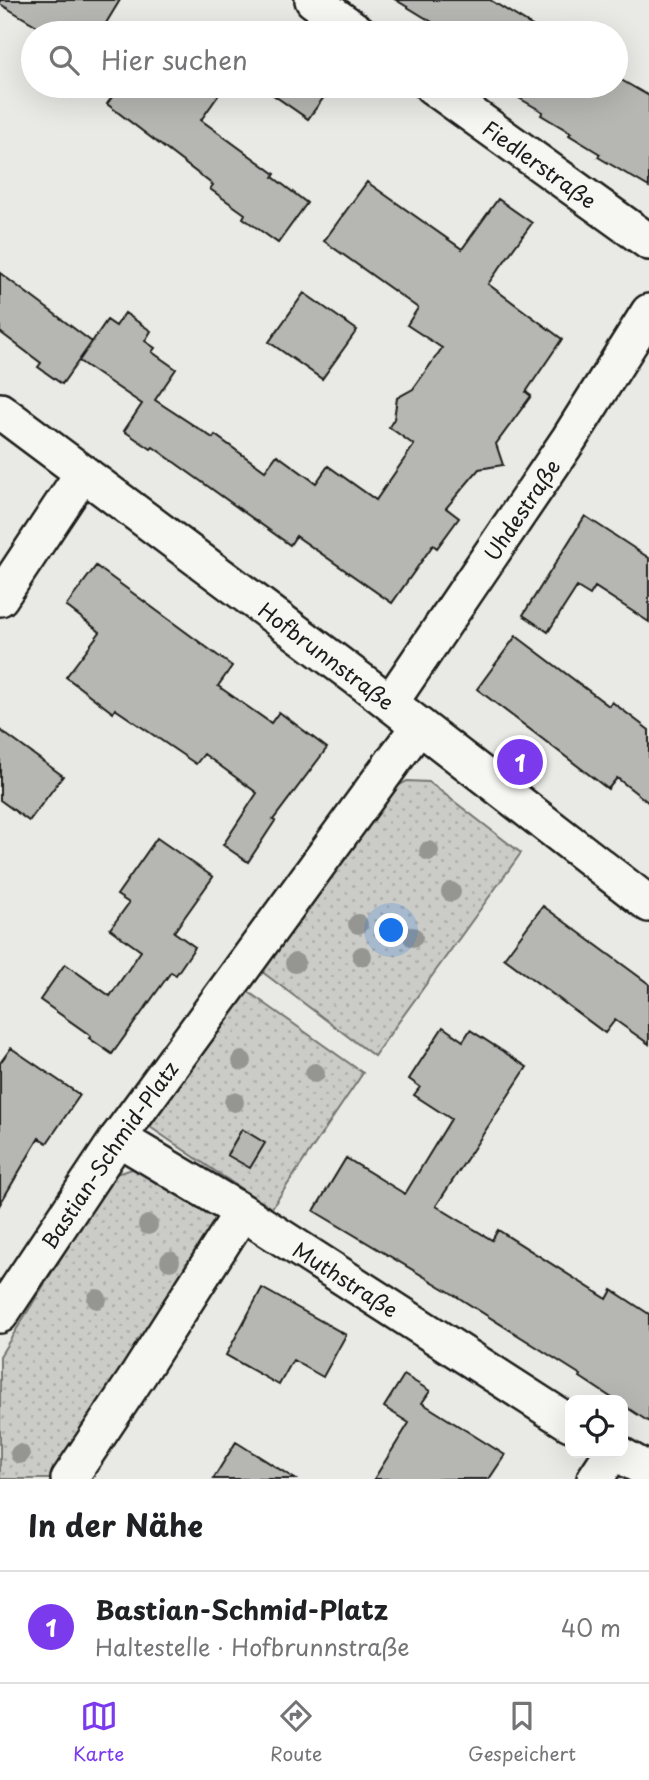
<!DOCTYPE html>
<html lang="de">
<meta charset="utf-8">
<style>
:root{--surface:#fff;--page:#f2f2f2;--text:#202124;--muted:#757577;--line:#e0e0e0;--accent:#7c3aed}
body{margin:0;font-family:"Playpen Sans",sans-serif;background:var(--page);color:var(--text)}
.controls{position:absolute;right:21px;bottom:21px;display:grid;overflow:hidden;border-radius:14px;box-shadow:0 7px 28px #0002}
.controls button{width:63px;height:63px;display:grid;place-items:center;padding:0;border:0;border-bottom:2px solid var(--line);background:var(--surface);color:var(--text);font:35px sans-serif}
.you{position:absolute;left:392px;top:931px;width:24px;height:24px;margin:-18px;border:5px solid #fff;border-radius:50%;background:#1a73e8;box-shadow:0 0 0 10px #1a73e833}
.badge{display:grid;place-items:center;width:46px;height:46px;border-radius:50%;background:var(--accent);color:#fff;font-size:23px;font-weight:700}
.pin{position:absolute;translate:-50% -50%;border:4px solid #fff;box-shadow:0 2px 7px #0006}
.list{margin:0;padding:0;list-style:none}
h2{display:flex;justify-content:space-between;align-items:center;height:91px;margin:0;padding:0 28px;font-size:30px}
h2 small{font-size:23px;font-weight:400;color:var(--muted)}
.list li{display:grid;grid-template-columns:46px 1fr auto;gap:21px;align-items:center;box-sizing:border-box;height:112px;padding:0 28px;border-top:2px solid var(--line)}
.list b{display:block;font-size:26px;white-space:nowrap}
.list p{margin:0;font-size:23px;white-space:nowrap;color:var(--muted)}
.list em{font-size:23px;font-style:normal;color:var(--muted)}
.icon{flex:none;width:38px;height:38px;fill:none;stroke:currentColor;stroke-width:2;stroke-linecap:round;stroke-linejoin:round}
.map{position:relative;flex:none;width:649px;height:1479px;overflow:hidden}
.search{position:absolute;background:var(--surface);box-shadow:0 7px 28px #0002;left:21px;right:21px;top:21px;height:77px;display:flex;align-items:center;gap:18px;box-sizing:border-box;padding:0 24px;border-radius:38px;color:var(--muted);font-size:26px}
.sheet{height:203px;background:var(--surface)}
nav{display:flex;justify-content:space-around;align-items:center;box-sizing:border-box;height:98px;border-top:2px solid var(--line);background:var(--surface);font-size:19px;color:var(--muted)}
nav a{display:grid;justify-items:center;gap:4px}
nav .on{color:var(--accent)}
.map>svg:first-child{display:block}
.grass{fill:url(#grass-dots);stroke:#747472;stroke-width:2}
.building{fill:#b6b6b3;stroke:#1c1c1c;stroke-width:2}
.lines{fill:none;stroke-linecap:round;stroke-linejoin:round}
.minor-casing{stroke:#1c1c1c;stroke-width:40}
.minor{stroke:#f6f6f2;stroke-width:35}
.tree{fill:#959592}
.labels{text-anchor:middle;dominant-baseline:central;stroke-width:7;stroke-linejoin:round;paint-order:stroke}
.street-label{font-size:21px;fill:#1c1c1c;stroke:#f6f6f2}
</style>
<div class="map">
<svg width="649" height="1479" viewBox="0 0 649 1479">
<defs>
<pattern id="grass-dots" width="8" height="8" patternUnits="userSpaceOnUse" patternTransform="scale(1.75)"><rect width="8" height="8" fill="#cbcbc7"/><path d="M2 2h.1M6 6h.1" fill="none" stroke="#aeaeaa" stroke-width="1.8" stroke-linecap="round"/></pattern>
</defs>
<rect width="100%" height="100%" fill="#e9e9e5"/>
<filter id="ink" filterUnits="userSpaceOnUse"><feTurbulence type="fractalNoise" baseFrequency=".0143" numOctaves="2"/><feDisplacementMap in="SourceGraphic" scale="14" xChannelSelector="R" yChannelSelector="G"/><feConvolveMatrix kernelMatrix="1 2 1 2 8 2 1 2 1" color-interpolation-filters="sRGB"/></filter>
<g filter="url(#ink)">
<path class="grass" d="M407 781 429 782 521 853 374 1056 257 968 390 790Z
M243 988 363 1073 271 1209 150 1127Z
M139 1167 216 1217 215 1233 55 1479H0V1356L112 1175Z"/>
<path class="building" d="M0 0H120L100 33H49L0 4Z
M396 0H490L544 33H450Z
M616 77 649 96V187L598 157 600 154 569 135 571 133 541 115 543 112 512 94 517 86H616Z
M120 86H225L201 120 275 174 273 177 307 203 278 243 243 218 245 214 210 189 213 185 107 104Z
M274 86H332L308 119 269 92Z
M367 182 462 249 498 199 532 223 488 284 562 339 526 392 531 396 496 444 503 465 479 469 446 508 459 518 437 548 433 545 392 603 296 536 290 545 153 447 151 449 124 431 142 404 79 361 107 320 116 326 125 313 151 331 145 341 155 348 152 352 176 369 155 400 213 438 215 435 265 471 277 455 316 483 328 466 376 500 414 445 389 427 394 419 397 398 413 389 442 348 407 325 418 308 324 241Z
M0 273 92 342 62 384 38 367 41 363 0 332Z
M304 293 357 330 322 379 269 342Z
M585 516 649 558V622L595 587 590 595 577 587 548 632 523 615Z
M96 566 232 666 218 686 271 723 279 712 327 748 273 820 275 821 248 862 223 845 257 793 204 754 196 764 115 709 113 713 66 677 100 632 66 606Z
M516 636 609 706 612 702 649 730V803L617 778 608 789 477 689Z
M0 730 63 776 29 821 0 800Z
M157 838 213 877 174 932 195 947 176 975 171 972 112 1054 89 1038 91 1036 40 1000 65 964 110 996 141 951 110 929 129 903 117 895Z
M543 906 649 984V1044L615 1020 605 1033 504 958Z
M443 1027 463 1041 470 1030 527 1067 436 1206 492 1240 498 1230 607 1299 612 1290 649 1314V1422L623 1405V1400H615L580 1377 581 1375 448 1291 314 1211 346 1158 405 1194 451 1119 414 1095 420 1087 409 1079Z
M11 1048 80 1095 47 1143 39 1138 0 1204V1063Z
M242 1129 265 1143 250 1168 227 1155Z
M262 1288 346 1335 323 1377 293 1360 279 1385 226 1355Z
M404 1375 430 1391 422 1403 505 1455 489 1479H374L409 1423 384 1407Z
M236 1442 295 1479H213Z"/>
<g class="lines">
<g class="minor-casing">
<g id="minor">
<path d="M313 0 359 33"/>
<path id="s1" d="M432 86 649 242"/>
<path id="s2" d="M0 411 368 686 649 904"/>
<path d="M0 598 83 473"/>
<path id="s3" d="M390 703 569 439 649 312"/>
<path id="s4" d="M118 1138 242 1212 570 1423"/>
<path id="s5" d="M0 1315 118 1138 419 726"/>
<path d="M617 1453 649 1471"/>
<path d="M69 1479 139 1374 242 1212"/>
<path d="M595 1479 612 1453"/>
</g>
</g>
<use href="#minor" class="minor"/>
</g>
<g class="tree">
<circle cx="429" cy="851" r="10"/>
<circle cx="451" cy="892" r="10"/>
<circle cx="358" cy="924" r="10"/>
<circle cx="413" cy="937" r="10"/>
<circle cx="362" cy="956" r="10"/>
<circle cx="295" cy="963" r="10"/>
<circle cx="242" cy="1061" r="10"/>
<circle cx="315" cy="1073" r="10"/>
<circle cx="234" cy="1102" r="10"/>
<circle cx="148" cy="1225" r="10"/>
<circle cx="170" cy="1261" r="10"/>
<circle cx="97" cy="1299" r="10"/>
<circle cx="20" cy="1454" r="10"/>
</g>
</g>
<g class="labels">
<g class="street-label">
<text stroke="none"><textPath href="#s1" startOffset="133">Fiedlerstraße</textPath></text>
<text stroke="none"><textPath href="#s3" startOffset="234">Uhdestraße</textPath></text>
<text stroke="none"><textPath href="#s2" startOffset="408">Hofbrunnstraße</textPath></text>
<text stroke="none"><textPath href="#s5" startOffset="194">Bastian-Schmid-Platz</textPath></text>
<text stroke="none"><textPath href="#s4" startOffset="268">Muthstraße</textPath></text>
</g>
</g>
</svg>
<div class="controls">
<button><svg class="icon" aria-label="locate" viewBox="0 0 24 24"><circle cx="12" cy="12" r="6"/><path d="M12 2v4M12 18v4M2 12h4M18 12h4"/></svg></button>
</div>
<div class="you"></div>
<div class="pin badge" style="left:520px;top:762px">1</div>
<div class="search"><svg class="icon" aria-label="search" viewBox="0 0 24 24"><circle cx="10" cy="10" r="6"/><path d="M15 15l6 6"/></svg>Hier suchen</div>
</div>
<section class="sheet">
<h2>In der Nähe<small></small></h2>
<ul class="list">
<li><span class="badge">1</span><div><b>Bastian-Schmid-Platz</b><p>Haltestelle · Hofbrunnstraße</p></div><em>40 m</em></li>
</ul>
</section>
<nav>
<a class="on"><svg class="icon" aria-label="map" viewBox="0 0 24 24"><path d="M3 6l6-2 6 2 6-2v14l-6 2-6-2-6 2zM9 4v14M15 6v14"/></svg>Karte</a>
<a><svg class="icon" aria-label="directions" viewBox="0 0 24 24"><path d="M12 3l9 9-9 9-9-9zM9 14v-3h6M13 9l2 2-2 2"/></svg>Route</a>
<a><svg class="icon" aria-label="saved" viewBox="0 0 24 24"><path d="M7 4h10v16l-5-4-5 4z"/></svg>Gespeichert</a>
</nav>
